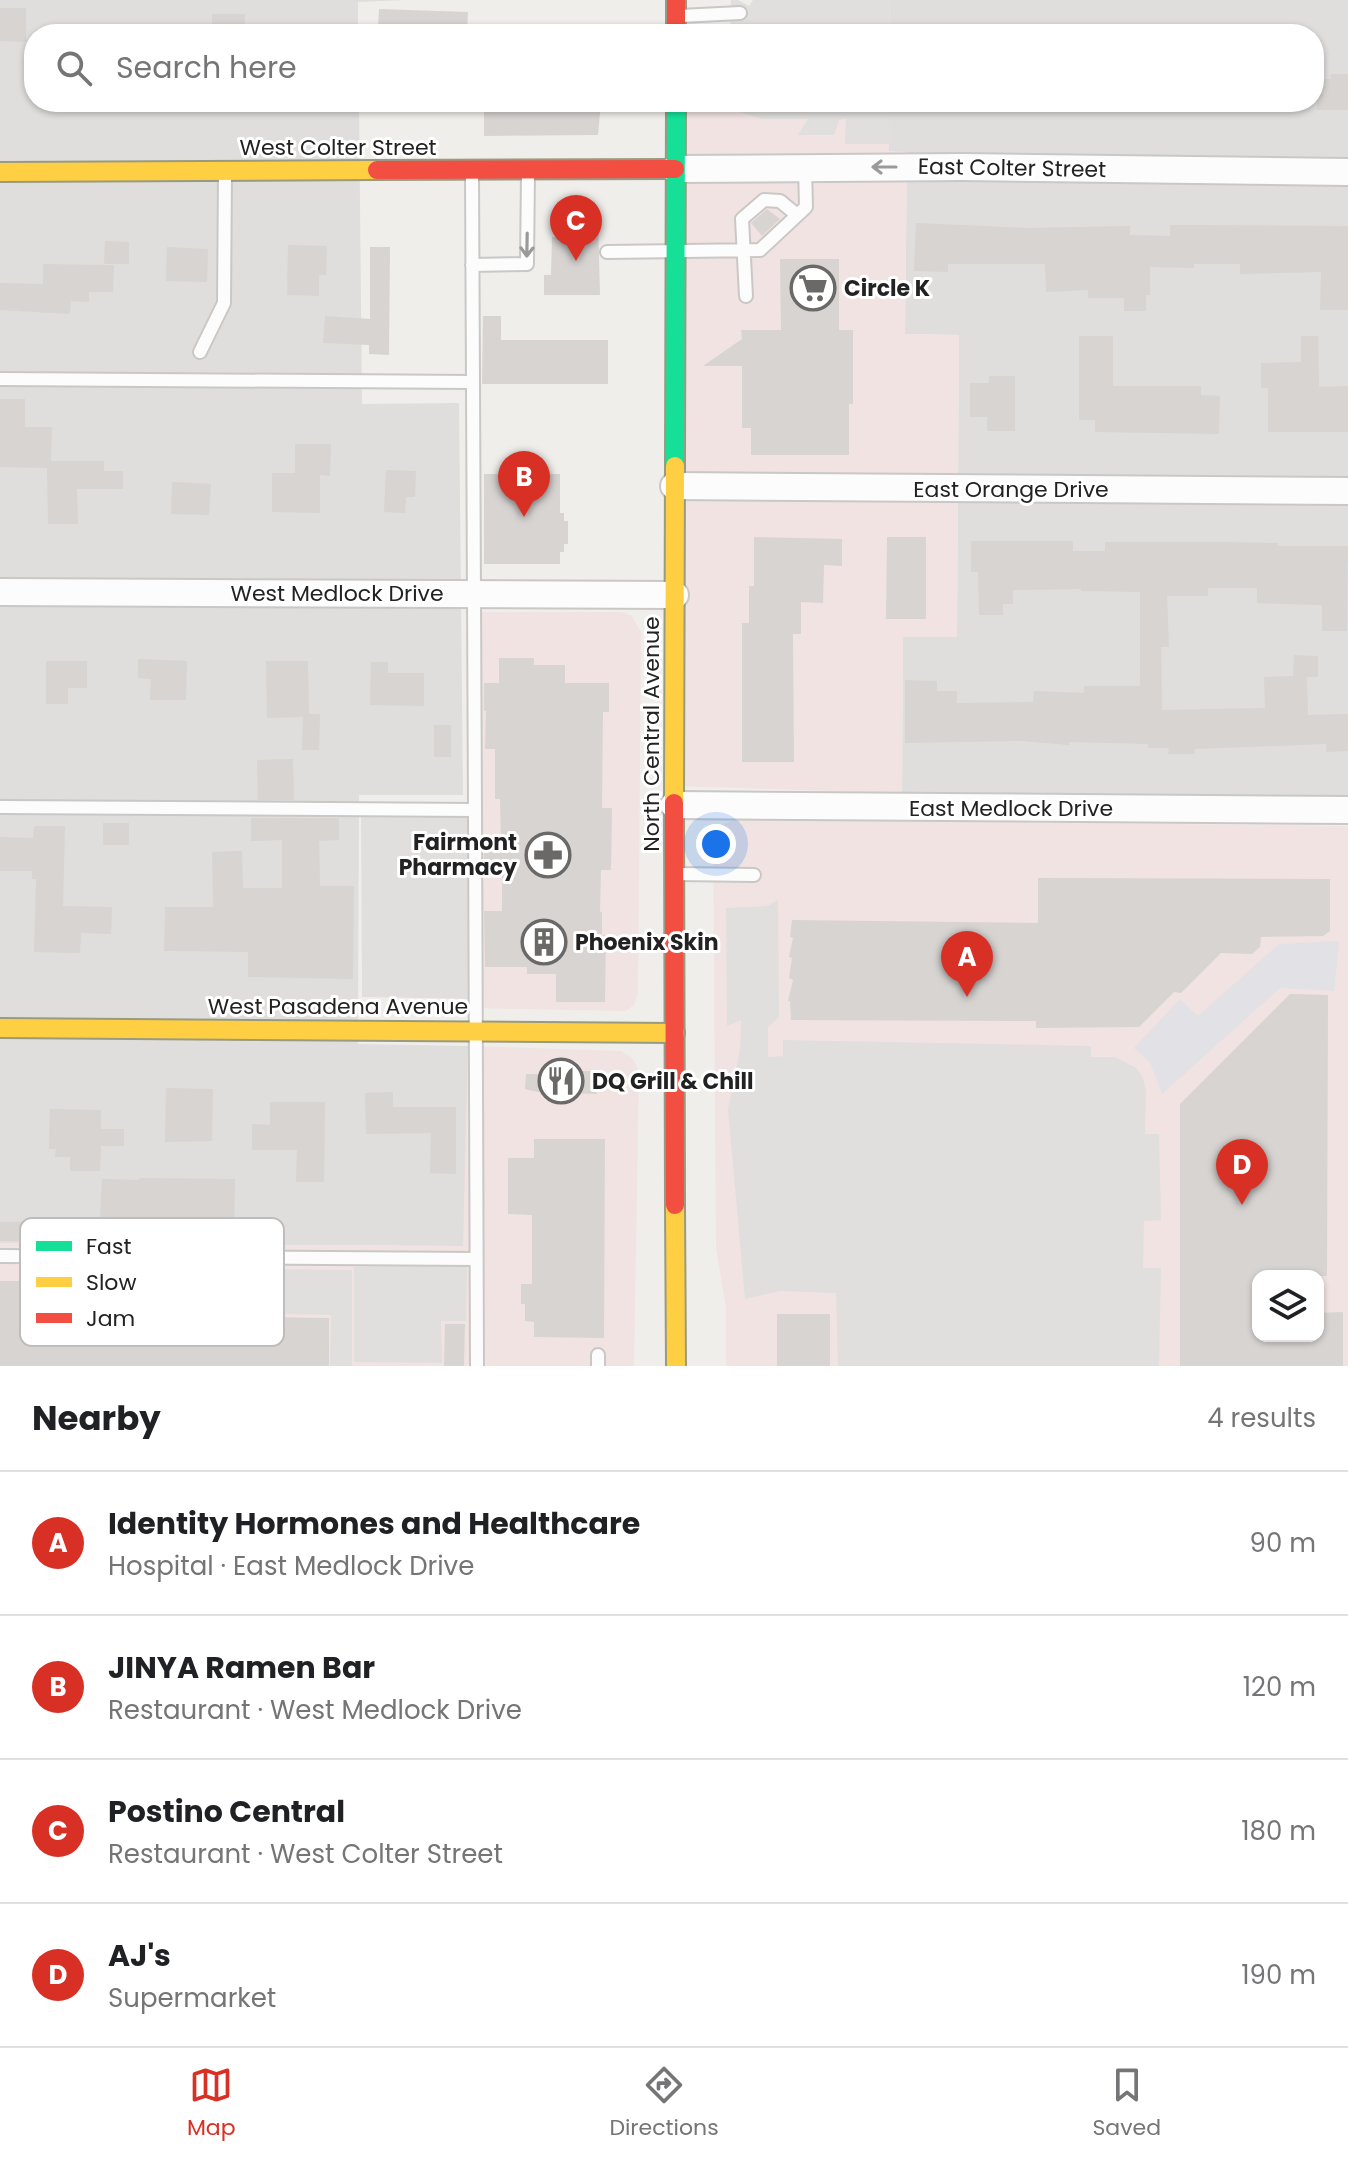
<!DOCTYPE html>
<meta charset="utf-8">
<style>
:root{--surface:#fff;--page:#f6f6f6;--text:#202124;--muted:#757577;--line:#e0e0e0;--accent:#d93025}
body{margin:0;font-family:Poppins,sans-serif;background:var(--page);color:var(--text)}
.controls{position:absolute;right:24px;bottom:24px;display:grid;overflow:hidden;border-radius:16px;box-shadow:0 2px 6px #0004}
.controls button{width:72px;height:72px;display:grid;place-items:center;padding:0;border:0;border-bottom:2px solid var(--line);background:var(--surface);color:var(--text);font:40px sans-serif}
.you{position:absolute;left:716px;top:844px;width:28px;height:28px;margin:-20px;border:6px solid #fff;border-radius:50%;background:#1a73e8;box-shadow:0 0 0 12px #1a73e833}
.badge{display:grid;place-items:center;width:52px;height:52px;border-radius:50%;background:var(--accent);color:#fff;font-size:26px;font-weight:700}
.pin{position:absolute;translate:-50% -66px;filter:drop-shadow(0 2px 4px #0008)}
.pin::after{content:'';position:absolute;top:42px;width:28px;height:24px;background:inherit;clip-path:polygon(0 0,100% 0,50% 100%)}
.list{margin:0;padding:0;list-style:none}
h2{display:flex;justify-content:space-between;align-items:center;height:104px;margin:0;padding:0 32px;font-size:34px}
h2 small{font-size:26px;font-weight:400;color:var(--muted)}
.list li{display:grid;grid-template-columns:52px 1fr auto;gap:24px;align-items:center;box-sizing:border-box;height:144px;padding:0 32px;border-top:2px solid var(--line)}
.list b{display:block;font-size:30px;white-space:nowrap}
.list p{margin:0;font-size:26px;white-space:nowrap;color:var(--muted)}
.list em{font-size:26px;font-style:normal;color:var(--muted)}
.icon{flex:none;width:44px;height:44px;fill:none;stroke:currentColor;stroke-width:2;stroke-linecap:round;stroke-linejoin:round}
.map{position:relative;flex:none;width:1348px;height:1366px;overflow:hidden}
.search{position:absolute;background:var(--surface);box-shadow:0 2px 6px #0004;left:24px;right:24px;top:24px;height:88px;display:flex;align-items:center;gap:20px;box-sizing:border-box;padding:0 28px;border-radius:32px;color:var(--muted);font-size:30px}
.sheet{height:680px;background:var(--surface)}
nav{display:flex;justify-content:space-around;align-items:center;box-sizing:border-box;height:112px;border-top:2px solid var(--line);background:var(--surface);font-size:22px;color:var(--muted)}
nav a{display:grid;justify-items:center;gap:4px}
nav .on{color:var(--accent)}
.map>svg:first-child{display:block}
.residential{fill:#dfdedc}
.commercial{fill:#f1e3e1;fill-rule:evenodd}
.parking{fill:#e0dfde}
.plaza{fill:#e2e1e5}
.building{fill:#d7d4d2}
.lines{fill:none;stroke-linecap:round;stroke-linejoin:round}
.lane-casing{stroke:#c9c8c7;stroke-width:16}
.street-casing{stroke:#c9c8c7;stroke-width:30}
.fast-casing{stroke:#999a82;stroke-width:22}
.slow-casing{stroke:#999a82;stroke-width:22}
.jam-casing{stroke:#999a82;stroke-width:22}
.lane{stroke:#fdfcfc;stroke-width:12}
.street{stroke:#fdfcfc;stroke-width:26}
.fast{stroke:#16e098;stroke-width:18}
.slow{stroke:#ffcf43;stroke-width:18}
.jam{stroke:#f24e42;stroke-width:18}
.oneway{stroke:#9a9a9a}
.labels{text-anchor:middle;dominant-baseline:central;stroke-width:6;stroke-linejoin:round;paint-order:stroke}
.street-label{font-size:22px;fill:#222;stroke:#fff}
.poi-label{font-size:22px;font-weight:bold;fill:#222;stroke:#fff;text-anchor:start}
.key{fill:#fff;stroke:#bdbdbd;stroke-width:2}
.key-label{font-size:22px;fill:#222}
</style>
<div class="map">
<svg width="1348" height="1366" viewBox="0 0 1348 1366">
<rect width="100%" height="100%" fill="#f0eeeb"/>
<path class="residential" d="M0 0H406L358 2V34H34V102H359L362 404 459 403 463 795H359L358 1044 468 1046 464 1246 0 1243Z
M890 0H1348V796L902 793 903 637H957L959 335 905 334 907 152H889V102H1314V34H889Z"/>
<path class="commercial" d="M676 102H889V151L907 152 905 334 959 335 957 637H903L902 793 674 786Z
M473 612H621L631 615 641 632 638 993 634 1005 626 1011 476 1008Z
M736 819 1348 826V1366H726V1308L716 1249 713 835 717 827ZM1258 1276H1318V1336H1258Z
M468 1046 621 1051 631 1057 636 1064 639 1074 634 1366H0V1243L463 1246Z"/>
<path class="parking" d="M731 0H738L749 6 753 0H890L889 34H730Z
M734 102H889V144H845L846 118 839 120 834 135H798L808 119H762L737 111Z
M361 815 473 816 474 999 362 997Z
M778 900 779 1017 768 1027V1057L783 1056V1040L1091 1046V1057H1115L1136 1068 1142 1076 1146 1089 1145 1134H1159L1161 1220 1144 1221 1143 1268H1161L1159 1366H838L836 1293 780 1291 745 1299 728 1109 740 1049 741 1020 727 1026 726 908 767 906Z
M467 1265 466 1321H441L442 1363 354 1362V1267Z
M246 1269 352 1270V1366H330L331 1315 246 1313Z"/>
<path class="plaza" d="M1339 941 1334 991 1280 988 1162 1094 1150 1062 1134 1048 1180 999 1198 1016 1279 944Z"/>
<path class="building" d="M0 8H26V42L0 41Z
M379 9 468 12 467 31 378 28Z
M212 14H245V34H212Z
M1331 74H1348V110H1317L1316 79H1331Z
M484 102H601L598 135 484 136Z
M767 209 780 219 762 236 751 223Z
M575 220H598L600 295H544V275H551L552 237H560V229H568V222L575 223Z
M916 223 1028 228 1130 226V235L1170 236V225L1348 226V310H1320L1321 272 1240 274V264H1194V268L1150 267V295H1146V311H1124V298H1088V290L1046 292 1045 264H948V272L914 271Z
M105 241 129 242V264H104Z
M288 245 327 246 326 275H319V296L287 295Z
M167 247 208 249 207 282 166 281Z
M370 247H390L389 355 369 354V345L323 343 325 316 370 319Z
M780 259H839V330H853V404H849V455H751V428H742V366H703L742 339 741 330H781Z
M43 264 114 265 113 292H89V302L71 301 70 314 0 310V283L43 284Z
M483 316H501V340H608V384H482Z
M1079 336H1113V386H1201V395L1220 396 1219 434 1095 432V420H1079Z
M1301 336H1318L1319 387 1348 386V432H1268V388H1261V363L1301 362Z
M989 376H1015V431H987V417H970V383H989Z
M0 399H25V427H52L51 461H104V471H123V489H77L78 524H48L47 468 0 467Z
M295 444H331L330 476 320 475V513L272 512V473H295Z
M386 470 416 471 415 497H406L405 513 384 512Z
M484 474H560V513H564V521H568V544H564V552H560V564H484Z
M172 482 211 484 209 515 171 514Z
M754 537 842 539V566L824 565 823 603 801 602V634H793L794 762H742V623H749V586H754Z
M887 537H926V619H886Z
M971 541H1073V551H1105V542H1222L1278 543V546H1348L1347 631H1322V605L1257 603V588H1208V596H1167L1169 647H1161L1162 710 1265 708 1264 677 1293 676 1294 655 1318 656V677H1307L1308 715 1348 714V751L1326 752V744L1195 749 1194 754H1168L1169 748H1148V744L1069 742V745L1022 741 905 743V680L937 681V691H957V703L1033 702 1034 691 1084 693V686H1140V592L1081 591V589L1013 590V604H1003V615H979L978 572H971Z
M499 658H534V665H565V683H609V712H603L602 808H612L611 870H601L600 912H602V935H606L605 1002H556V974H527V967H485L484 911H502V870H484V841H501L500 799H495V749H485L486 711H484V683H499Z
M138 659 187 661 186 700H150L151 679 138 678Z
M46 661H87V688H68V704H46Z
M266 661H308L309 714H320L319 750H302L303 717 267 718Z
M371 662H388V673H424V706L370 705Z
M434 725H451V757H434Z
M293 759 294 800H258L257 760Z
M251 818H339V840L319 841 320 886H354L353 979 248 977V952L164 951 165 907H213L212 852 242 851 243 888H282V840L251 841Z
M103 823H129V845H103Z
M34 826H65L63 906 112 907 111 934 81 933 80 953 34 952 36 879H32V871H0V837L33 838Z
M1038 878 1330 879V931L1323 936 1261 937 1260 947 1252 954 1221 953 1181 993 1174 992 1139 1027 1036 1028V1021L791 1020 790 1001H788L793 980 789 978 792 958 789 957 793 938 790 937 792 920 1038 923Z
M1290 994 1328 995 1327 1276H1258V1336H1318V1313L1343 1312V1366H1180V1104Z
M574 1071H597V1094L538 1092 525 1089 526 1074H574Z
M166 1088 213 1089 212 1141 165 1142Z
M393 1092V1107H456V1174L430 1173 431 1133 366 1134 365 1093Z
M270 1102H325L324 1182H296L297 1150H252V1124L270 1125Z
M50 1109 101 1110V1129H124V1146H101L100 1171H70V1157H55L56 1149H49Z
M534 1139H605L604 1338 534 1337V1322L525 1321V1304H521V1284H532V1215L508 1214V1158H534Z
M139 1178 235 1179 234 1233 138 1231V1221L100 1219 102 1179 139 1180Z
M0 1222H22V1241H0Z
M26 1268 245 1269V1317L329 1318V1366H0V1281H26Z
M777 1314H830V1366H777Z
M445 1324H465L464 1366H444Z"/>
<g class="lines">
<g class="lane-casing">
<path id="lane" d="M680 16 740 13
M472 173 475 810
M607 252 760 250 806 207 805 167
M472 265 527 264 528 173
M746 296 742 219 764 200 780 201 797 215
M200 352 224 303 225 175
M0 379 472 382
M0 807 475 810 477 1366
M677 874 754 875
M0 1256 476 1259
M598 1355V1366"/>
</g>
<g class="street-casing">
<path id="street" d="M675 169 962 167 1348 172
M674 486 1348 491
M0 592 675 595
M674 805 1348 810"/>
</g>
<g class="fast-casing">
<path id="fast" d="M675 466 676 102"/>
</g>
<g class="slow-casing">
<path id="slow" d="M0 172 377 170
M674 803 675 466
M0 1028 675 1033
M675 1205 676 1366"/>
</g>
<g class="jam-casing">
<path id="jam" d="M676 0V34
M377 170 675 169
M674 803 675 1205"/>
</g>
<use href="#lane" class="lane"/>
<use href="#street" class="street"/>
<use href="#fast" class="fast"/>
<use href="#slow" class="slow"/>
<use href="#jam" class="jam"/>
</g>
<defs><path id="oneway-shaft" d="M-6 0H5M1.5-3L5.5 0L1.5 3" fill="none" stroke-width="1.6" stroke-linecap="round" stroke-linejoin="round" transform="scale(2)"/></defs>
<g class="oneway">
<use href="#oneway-shaft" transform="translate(884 167) rotate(180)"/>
<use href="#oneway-shaft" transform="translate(527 245) rotate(91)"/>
</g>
<defs>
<g id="supermarket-ring" transform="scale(2.3)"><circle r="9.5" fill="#fff" stroke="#6a6968" stroke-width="1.5"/><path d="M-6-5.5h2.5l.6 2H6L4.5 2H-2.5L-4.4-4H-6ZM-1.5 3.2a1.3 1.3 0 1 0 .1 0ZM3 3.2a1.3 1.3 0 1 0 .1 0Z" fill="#6a6968"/></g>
<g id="pharmacy-ring" transform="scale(2.3)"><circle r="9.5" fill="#fff" stroke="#6a6968" stroke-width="1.5"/><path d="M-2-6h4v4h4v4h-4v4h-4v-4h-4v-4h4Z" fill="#6a6968"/></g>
<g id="building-ring" transform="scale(2.3)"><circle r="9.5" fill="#fff" stroke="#6a6968" stroke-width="1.5"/><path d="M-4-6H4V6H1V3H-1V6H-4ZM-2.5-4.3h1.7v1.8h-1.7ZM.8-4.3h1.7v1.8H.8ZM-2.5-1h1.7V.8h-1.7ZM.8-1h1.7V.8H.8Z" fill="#6a6968"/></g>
<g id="restaurant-ring" transform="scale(2.3)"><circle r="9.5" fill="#fff" stroke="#6a6968" stroke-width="1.5"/><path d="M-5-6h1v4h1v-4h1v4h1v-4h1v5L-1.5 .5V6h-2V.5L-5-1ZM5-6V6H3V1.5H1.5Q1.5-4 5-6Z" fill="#6a6968"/></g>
</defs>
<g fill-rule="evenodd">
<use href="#supermarket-ring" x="813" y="288"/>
<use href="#pharmacy-ring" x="548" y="855"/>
<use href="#building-ring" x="544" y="942"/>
<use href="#restaurant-ring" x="561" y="1081"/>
</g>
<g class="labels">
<g class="street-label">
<text x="338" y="147">West Colter Street</text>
<text transform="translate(1012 168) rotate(1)">East Colter Street</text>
<text x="1011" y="489">East Orange Drive</text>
<text x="337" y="593">West Medlock Drive</text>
<text transform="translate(651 734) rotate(-90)">North Central Avenue</text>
<text x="1011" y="808">East Medlock Drive</text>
<text x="338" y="1006">West Pasadena Avenue</text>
</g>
<g class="poi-label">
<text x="844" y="288">Circle K</text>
<text x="517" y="842" text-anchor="end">Fairmont<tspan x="517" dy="25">Pharmacy</tspan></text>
<text x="575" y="942">Phoenix Skin</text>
<text x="592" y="1081">DQ Grill &amp; Chill</text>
</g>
</g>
<rect x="20" y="1218" width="264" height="128" rx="12" class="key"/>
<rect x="36" y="1241" width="36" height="10" fill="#16e098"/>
<rect x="36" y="1277" width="36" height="10" fill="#ffcf43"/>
<rect x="36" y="1313" width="36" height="10" fill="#f24e42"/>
<g class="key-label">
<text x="86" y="1254">Fast</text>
<text x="86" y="1290">Slow</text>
<text x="86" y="1326">Jam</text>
</g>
</svg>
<div class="controls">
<button><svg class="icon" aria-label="layers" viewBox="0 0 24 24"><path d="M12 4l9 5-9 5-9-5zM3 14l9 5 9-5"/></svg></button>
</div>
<div class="you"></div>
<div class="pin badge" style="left:967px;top:997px">A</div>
<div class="pin badge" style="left:524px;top:517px">B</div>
<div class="pin badge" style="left:576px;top:261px">C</div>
<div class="pin badge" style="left:1242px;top:1205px">D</div>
<div class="search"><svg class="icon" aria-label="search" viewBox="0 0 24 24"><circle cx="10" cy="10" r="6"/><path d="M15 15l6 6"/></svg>Search here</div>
</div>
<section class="sheet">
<h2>Nearby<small>4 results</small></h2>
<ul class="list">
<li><span class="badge">A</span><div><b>Identity Hormones and Healthcare</b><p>Hospital · East Medlock Drive</p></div><em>90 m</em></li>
<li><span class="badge">B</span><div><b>JINYA Ramen Bar</b><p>Restaurant · West Medlock Drive</p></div><em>120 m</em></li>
<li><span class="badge">C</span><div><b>Postino Central</b><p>Restaurant · West Colter Street</p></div><em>180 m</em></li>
<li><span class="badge">D</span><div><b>AJ's</b><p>Supermarket</p></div><em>190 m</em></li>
</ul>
</section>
<nav>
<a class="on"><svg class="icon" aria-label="map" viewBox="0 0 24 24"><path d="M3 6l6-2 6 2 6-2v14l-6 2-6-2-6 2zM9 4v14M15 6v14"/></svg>Map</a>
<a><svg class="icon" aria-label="directions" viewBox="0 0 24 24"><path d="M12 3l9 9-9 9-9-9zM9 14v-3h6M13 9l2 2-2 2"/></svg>Directions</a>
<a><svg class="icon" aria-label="saved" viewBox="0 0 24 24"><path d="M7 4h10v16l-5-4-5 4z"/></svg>Saved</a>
</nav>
